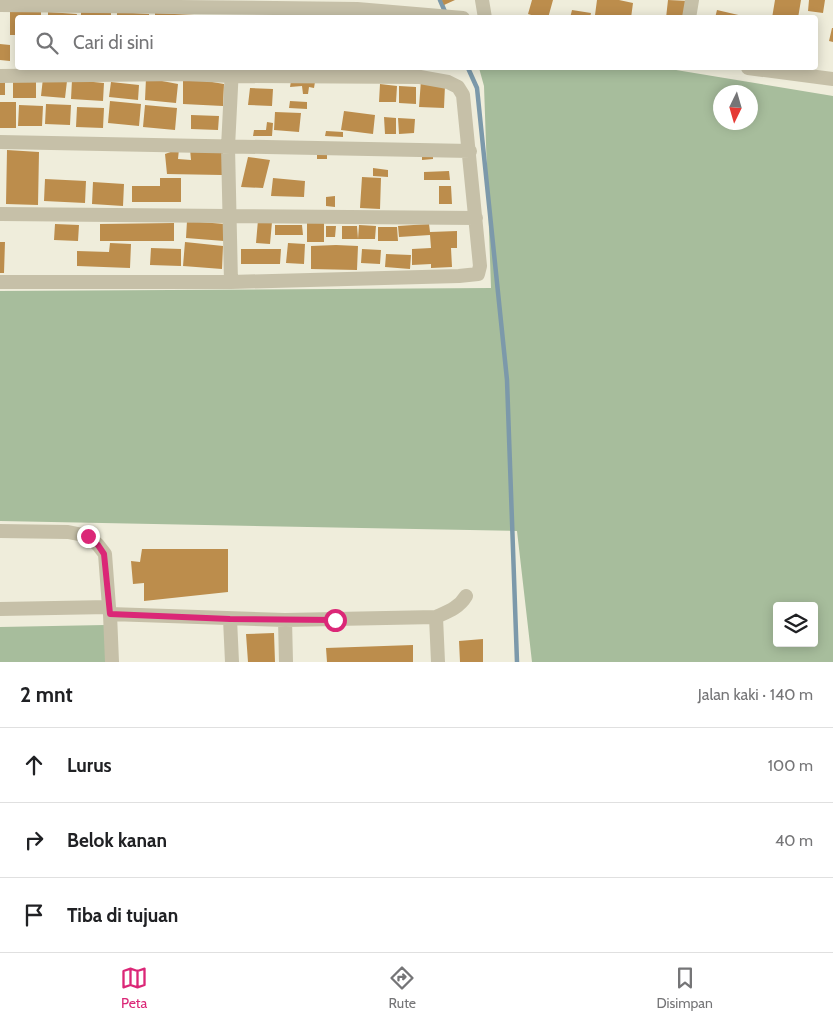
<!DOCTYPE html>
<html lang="id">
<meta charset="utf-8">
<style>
:root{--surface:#fff;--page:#f6f6f6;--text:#202124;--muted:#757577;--line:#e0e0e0;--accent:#db2777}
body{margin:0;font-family:Cabin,sans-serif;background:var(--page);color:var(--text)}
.controls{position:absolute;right:15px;bottom:15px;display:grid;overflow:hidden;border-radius:5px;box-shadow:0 2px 12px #0003}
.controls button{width:45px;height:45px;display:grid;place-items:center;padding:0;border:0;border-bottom:1px solid var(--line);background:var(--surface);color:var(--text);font:25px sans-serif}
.compass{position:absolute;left:713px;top:85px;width:45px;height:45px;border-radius:50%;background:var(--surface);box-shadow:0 2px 12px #0003;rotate:185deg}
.stop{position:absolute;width:15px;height:15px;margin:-11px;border:4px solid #db2777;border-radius:50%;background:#fff}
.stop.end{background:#db2777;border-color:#fff;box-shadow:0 1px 5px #0008}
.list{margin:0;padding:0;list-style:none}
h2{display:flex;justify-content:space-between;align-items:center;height:65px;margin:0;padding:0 20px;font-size:21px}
h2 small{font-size:16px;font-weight:400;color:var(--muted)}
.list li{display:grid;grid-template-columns:32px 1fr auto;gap:15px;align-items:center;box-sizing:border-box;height:75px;padding:0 20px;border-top:1px solid var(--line)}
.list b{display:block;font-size:19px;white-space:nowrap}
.list em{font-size:16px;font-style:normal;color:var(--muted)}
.icon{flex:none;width:28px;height:28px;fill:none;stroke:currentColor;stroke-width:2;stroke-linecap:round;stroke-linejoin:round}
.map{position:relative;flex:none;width:833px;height:662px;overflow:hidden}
.search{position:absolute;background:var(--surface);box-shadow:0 2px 12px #0003;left:15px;right:15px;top:15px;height:55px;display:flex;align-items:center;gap:12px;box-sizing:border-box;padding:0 18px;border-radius:5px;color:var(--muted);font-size:19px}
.sheet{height:290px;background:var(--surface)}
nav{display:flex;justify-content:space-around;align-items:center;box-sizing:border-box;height:70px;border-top:1px solid var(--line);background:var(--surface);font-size:14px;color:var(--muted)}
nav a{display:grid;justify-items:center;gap:2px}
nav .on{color:var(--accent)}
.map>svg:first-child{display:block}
.green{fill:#a7bd9c;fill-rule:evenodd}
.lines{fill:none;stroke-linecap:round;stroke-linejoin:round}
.stream{stroke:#7c99aa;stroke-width:4.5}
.building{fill:#bc8d4c}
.minor{stroke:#c6c0a8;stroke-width:14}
.route{stroke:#db2777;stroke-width:6}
</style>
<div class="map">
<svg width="833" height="662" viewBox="0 0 833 662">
<rect width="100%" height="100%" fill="#efeddb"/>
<path class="green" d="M479 68H664L833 96V662H532L517 531 0 521V291L491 288 484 86ZM720 92H750V122H720ZM777 606H814V643H777Z
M105 625 106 662H0V627Z"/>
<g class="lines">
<path class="stream" d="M440 0 446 14
M468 68 477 88 507 380 517 662"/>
</g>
<path class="building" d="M442 0H455L444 5Z
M532 0H553L548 18H541L528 14Z
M597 0H619L633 3 631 18 595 15Z
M668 0 689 1 687 18H666Z
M775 0H801L798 18H772Z
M809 0H825L823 13 808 11Z
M81 10 111 12V18H81Z
M572 10 591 13 590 18H570Z
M717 10 747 17V18H715Z
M10 11 41 12V18H18V35H10Z
M357 11V18H311V15Z
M48 12 77 14 76 18H48Z
M117 12 149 14V18H117Z
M155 13 214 16V18H155Z
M832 28H833V42L829 41Z
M0 44 10 45V61L0 60Z
M290 68H309V70L289 71Z
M183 77 224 84 223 106 183 104Z
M43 78 67 81 65 98 41 96Z
M146 78 178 84 176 103 145 100Z
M13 79H36V98H13Z
M0 80H5V95H0Z
M72 80 104 83 103 101 71 99Z
M421 80 445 85 444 108 419 107Z
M291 81 315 82 314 88 309 87 308 94H303L302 86 290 87Z
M111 82 139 85 138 100 109 97Z
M380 84 397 86 396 102H379Z
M399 86 416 87V104L399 103Z
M250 88 273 89 272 106 248 105Z
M110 101 141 104 139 126 108 123Z
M290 101 307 102V109L289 108Z
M0 102H16V128H0Z
M46 104 71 105 70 125 45 124Z
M19 105 43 106 42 126H18Z
M145 105 177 108 175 130 143 127Z
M77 107 104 108 103 128 76 127Z
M344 111 375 115 373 134 341 130Z
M275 112 301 113 299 132 274 130Z
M191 115 219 116 218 130 191 129Z
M384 117 396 118V134H385Z
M398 118 415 119 414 133 399 134Z
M267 122 273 123 272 136H253L254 130H266Z
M326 131 343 132V137L325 136Z
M179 149 178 159 191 160 190 149 223 150 222 175 167 174 165 154Z
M7 150 39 152 38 205 6 204Z
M317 153H327V159H317Z
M422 153H433V159L422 160Z
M248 157 270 160 263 188 241 187Z
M373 168 388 170V177L373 176Z
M449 171 450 180H424V172Z
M362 177 381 178 380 209 360 208Z
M160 178H181V202H132V186H160Z
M273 178 305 181 304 197 271 196Z
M45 179 86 181 85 203 44 201Z
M93 182 124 184 123 206 92 204Z
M439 186H451L452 204H439Z
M335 196V207L326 206V197Z
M258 220 272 222 270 244 256 243Z
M187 221 225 224 224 241 186 238Z
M307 222H324V242H307Z
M174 223V241H100V224Z
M55 224 79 225 78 241 54 240Z
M429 224 430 232 457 231V248H451L452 267 431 268V264L412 265V249L431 248 430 235 399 237 398 226Z
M275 225H302L303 235H275Z
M359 225 376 226 375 239H358Z
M326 226H336L335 237H326Z
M342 226H357L358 239H342Z
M378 227H397L398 241H378Z
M0 242H5L4 273H0Z
M185 242 223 246 222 269 183 266Z
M110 243 131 244 130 268 77 266V251L109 252Z
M288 243 305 244 304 264 286 263Z
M336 245 358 246 357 270 311 269V246Z
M151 248 181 249V266L150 265Z
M241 249H281L280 264H241Z
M362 249 381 250 380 264 361 263Z
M386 254 411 255 410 269 385 267Z
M142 549H228V592L144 601V583L133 584 131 561 140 562Z
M274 633 275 662H248L246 634Z
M483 639V662H460L459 641Z
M413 645V662H327L326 648Z"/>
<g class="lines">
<path class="minor" d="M482 0 485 18
M0 5 357 9 463 18
M689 18 692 0
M748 68 833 79
M0 76 183 74 232 76 420 77 448 82 458 87 463 95 480 266 478 274 459 276 231 282
M0 142 470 151
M0 214 476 218
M0 282H231L228 147 232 68
M0 531 68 532 88 536 98 545 105 554 109 607
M0 609 109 607 110 614 285 620 436 617 438 662
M110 614 112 662
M436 617C447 612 459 608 466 596
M230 619 232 662
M285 620 286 662"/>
</g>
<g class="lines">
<path class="route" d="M88 536 98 545 104 554 110 614 230 619 335 620"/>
</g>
</svg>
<div class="controls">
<button><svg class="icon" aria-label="layers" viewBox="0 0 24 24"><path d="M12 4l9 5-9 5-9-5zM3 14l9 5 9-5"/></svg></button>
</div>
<svg class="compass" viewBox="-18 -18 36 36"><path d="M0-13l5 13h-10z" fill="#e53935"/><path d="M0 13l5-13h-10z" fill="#757577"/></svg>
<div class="stop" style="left:335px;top:620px"></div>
<div class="stop end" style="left:88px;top:536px"></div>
<div class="search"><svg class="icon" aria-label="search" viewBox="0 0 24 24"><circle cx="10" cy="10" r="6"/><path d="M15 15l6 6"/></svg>Cari di sini</div>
</div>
<section class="sheet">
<h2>2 mnt<small>Jalan kaki · 140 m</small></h2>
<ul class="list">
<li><svg class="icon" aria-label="ahead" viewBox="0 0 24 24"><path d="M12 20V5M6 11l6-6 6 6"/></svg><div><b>Lurus</b></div><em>100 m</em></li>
<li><svg class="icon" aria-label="right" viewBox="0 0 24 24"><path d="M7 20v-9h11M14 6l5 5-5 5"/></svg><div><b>Belok kanan</b></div><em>40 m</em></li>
<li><svg class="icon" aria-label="arrive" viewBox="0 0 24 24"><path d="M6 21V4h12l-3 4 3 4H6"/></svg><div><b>Tiba di tujuan</b></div></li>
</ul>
</section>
<nav>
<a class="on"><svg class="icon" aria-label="map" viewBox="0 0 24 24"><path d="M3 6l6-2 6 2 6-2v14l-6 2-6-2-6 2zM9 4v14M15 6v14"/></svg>Peta</a>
<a><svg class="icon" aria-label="directions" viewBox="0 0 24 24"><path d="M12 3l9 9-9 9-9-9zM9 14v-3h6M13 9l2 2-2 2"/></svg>Rute</a>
<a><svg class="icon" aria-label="saved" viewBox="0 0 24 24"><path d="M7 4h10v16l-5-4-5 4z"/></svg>Disimpan</a>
</nav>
